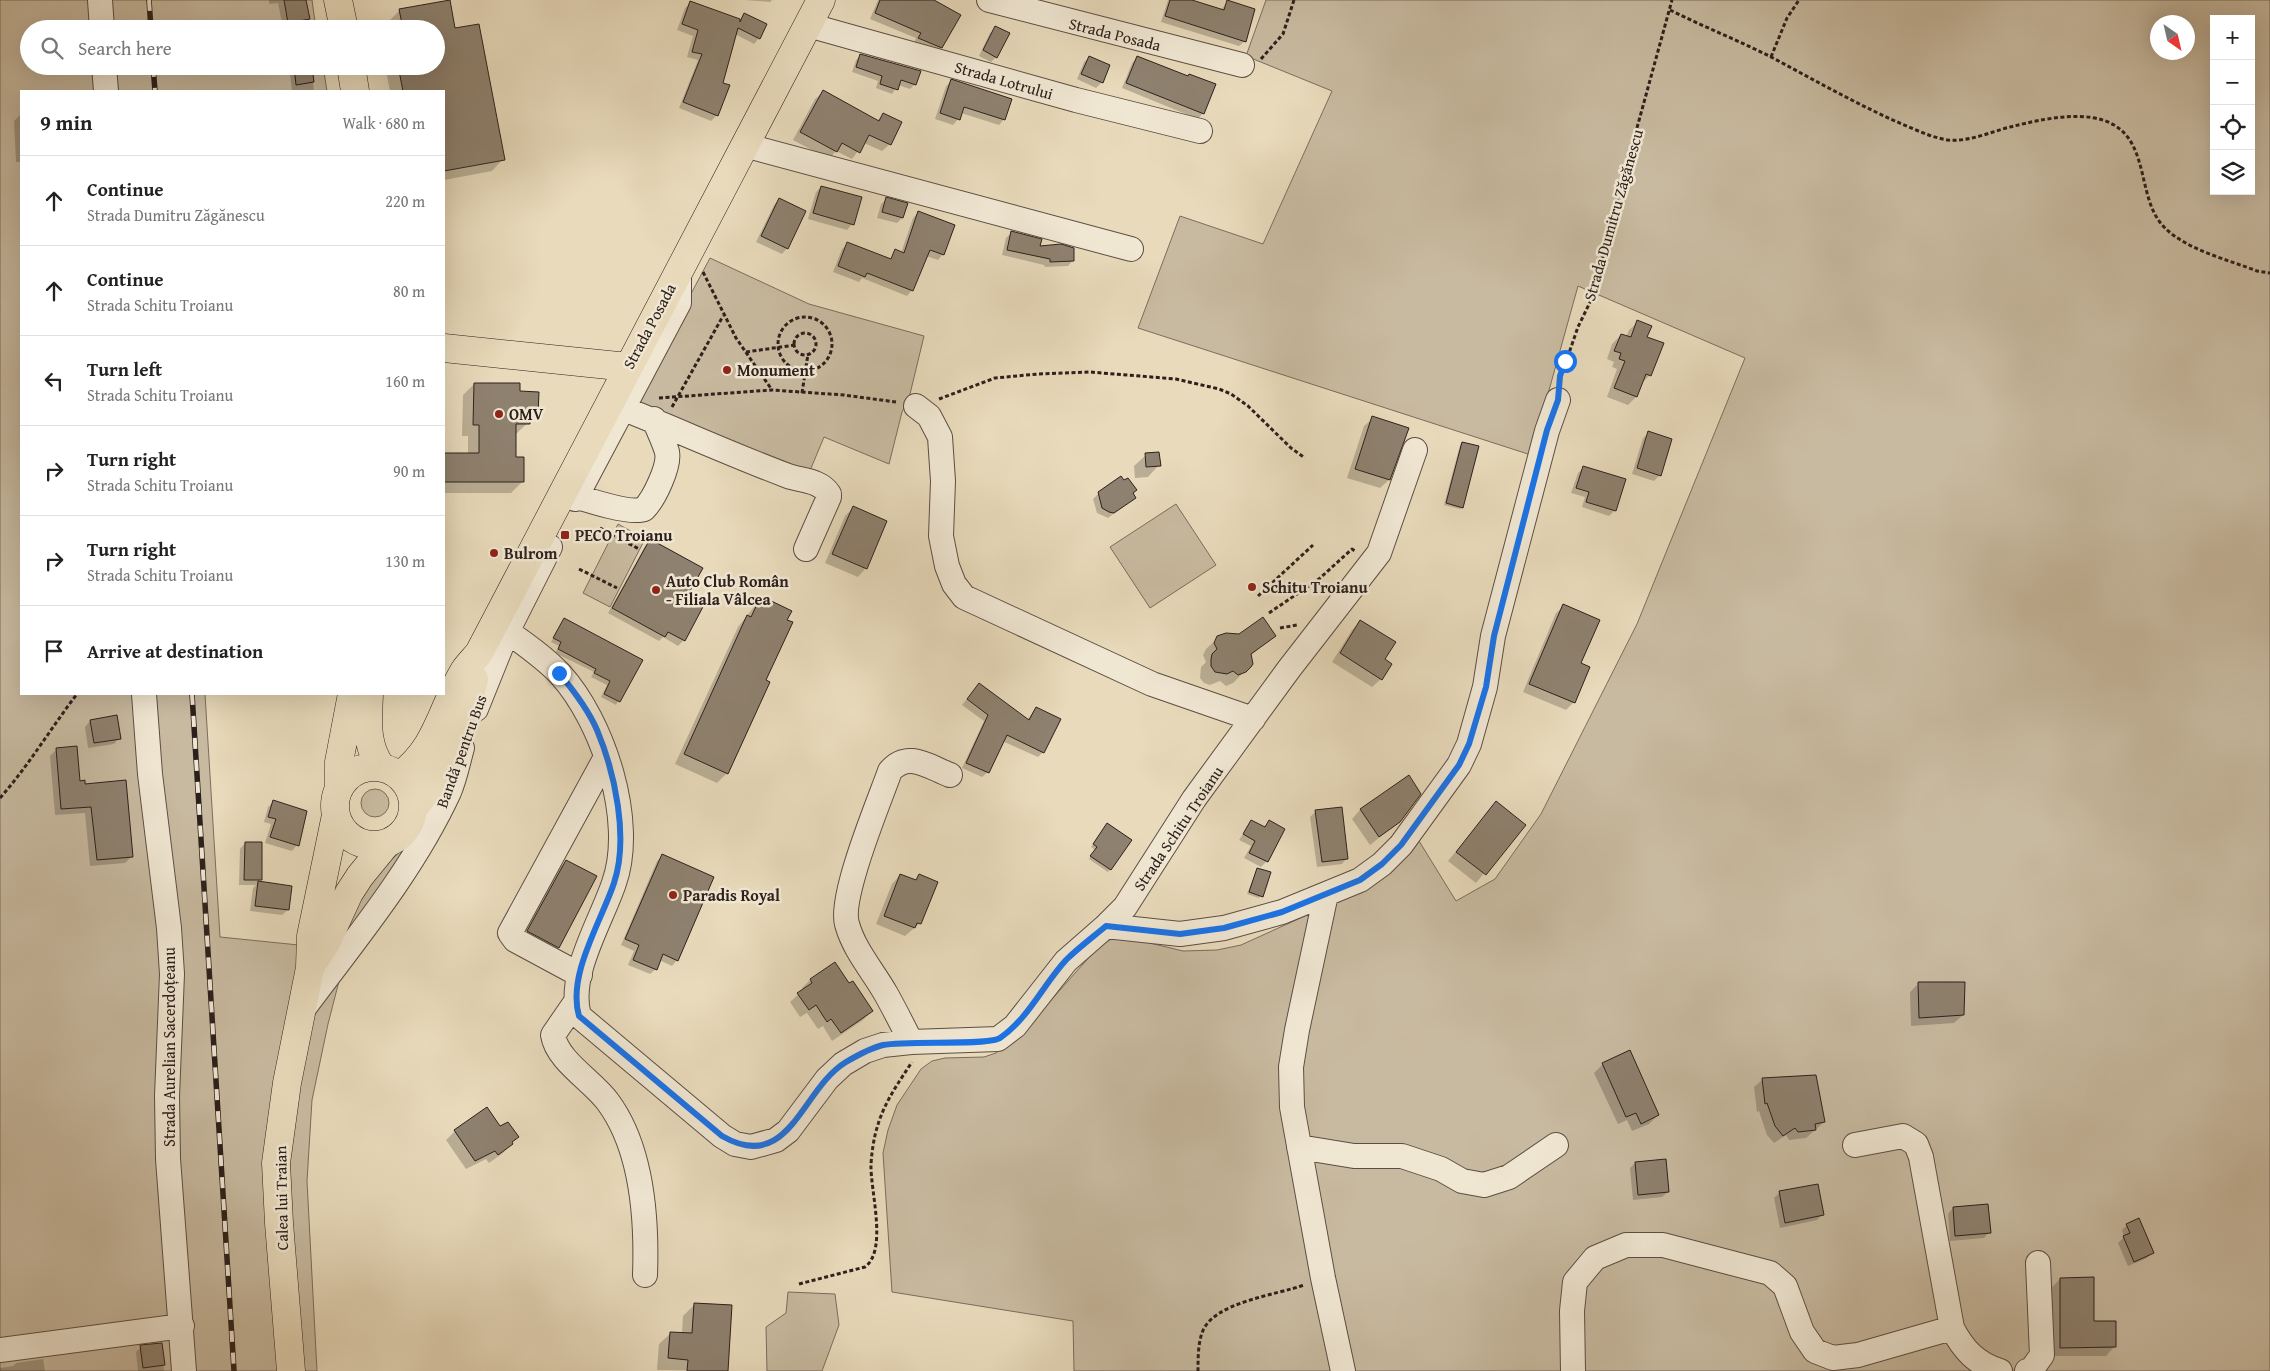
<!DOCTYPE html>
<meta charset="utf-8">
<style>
:root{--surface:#fff;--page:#f6f6f6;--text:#222;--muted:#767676;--line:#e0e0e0}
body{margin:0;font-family:"Gentium Book Plus",serif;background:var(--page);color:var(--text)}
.controls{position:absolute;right:15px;top:15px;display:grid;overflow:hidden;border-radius:0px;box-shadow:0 5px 20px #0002}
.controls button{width:45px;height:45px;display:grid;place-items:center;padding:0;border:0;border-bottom:1px solid var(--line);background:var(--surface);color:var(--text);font:25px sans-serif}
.compass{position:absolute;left:2150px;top:15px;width:45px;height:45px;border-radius:50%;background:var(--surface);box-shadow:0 5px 20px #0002;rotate:146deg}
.stop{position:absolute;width:15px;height:15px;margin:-11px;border:4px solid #1a73e8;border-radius:50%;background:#fff}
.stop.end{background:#1a73e8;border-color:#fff;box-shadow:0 1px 5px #0008}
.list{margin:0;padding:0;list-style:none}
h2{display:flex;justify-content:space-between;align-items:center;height:65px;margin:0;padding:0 20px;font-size:21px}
h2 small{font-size:16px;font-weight:400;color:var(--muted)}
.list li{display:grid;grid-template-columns:32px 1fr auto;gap:15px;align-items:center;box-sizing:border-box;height:90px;padding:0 20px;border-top:1px solid var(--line)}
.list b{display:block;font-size:19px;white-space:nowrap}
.list p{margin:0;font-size:16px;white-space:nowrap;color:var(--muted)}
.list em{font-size:16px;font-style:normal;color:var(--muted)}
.icon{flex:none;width:28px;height:28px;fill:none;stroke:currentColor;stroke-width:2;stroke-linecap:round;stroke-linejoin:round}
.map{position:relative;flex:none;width:2270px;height:1371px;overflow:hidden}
.search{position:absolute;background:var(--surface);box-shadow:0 5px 20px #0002;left:20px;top:20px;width:425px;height:55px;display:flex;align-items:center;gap:12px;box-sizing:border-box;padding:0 18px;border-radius:28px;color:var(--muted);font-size:19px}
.panel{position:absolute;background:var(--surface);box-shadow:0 5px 20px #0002;left:20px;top:90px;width:425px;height:605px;border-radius:0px}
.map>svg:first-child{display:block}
.green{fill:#c8baa0;stroke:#7a6d5e;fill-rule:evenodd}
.shadow{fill:#0003}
.building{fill:#8e816f;stroke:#2d201c}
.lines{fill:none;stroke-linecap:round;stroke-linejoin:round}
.minor-casing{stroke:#5c4e44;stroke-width:26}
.major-casing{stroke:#2d201c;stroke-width:29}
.path{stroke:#2d201c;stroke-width:3;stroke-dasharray:4 2.5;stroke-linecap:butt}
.minor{stroke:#f0e7d3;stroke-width:24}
.major{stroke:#e8dabb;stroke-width:28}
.rail-casing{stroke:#2d201c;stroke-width:5.5}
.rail{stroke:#f0e7d3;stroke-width:4;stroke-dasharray:11;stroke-linecap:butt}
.route{stroke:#1a73e8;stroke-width:6}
.poi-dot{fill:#8f2418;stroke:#f0e7d3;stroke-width:2}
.labels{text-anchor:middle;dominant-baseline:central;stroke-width:5;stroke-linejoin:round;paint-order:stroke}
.street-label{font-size:16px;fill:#2d201c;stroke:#f0e7d3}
.poi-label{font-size:16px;font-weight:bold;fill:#2d201c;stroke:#f0e7d3;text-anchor:start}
</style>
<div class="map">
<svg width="2270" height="1371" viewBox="0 0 2270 1371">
<rect width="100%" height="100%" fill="#e8dabb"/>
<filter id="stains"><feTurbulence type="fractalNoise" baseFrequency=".004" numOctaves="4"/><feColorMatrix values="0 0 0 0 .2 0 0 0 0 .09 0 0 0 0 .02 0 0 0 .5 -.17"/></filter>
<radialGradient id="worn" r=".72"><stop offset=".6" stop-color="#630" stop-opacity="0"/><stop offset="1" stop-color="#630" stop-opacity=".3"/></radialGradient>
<path class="green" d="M0 0H312L316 29H29V66H323L327 91H21V694H205L220 937 338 949 362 896 380 870 411 842 437 806 347 950 328 1024 312 1100 307 1181 317 1371H0Z
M1266 0H2270V1371H1074L1073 1321 892 1292 883 1153 888 1130 897 1105 921 1069 932 1061 945 1058 984 1057 996 1053 1037 1016 1099 946 1113 938H1129L1183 951 1217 950 1241 945 1329 905 1383 873 1419 841 1456 901 1495 879 1541 814 1637 624 1745 358 1578 286 1531 455 1138 328 1180 216 1263 244 1332 91 1246 56ZM2214 19H2251V191H2214ZM2158 22H2188V52H2158Z
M710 258 809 304 924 336 910 394 902 412 889 464 824 437 809 473 634 401Z
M1176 504 1216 565 1150 608 1110 547Z
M618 524 645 539 610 607 583 593Z
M361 803a14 14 0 1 1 28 0a14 14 0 1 1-28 0Z
M788 1292 835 1294 839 1325 822 1371H767L766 1327 786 1313Z"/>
<path class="shadow" d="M269 0H305L309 19 303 24 283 28 278 3 269 4Z
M745 0H772L770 2Z
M878 0H933L941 48 936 53 914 43 916 38 870 19Z
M1168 0H1187L1221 10 1227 2 1245 41 1239 46 1161 22Z
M691 2 739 20 744 15 759 38 754 44 735 34 722 83 717 115 711 121 679 108 698 60 687 57 693 36 677 30 685 8Z
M400 10 454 30 503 159 492 171 444 180V91H390L385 66H436V29H389L388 22Z
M996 28V57L991 62 979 56 990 33Z
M861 55 915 84 910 89 898 85 892 94 876 88 878 81 852 72 856 60Z
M1090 57 1102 82 1096 88 1077 79 1084 62Z
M1137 58 1203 113 1198 119 1122 88 1132 63Z
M289 66H311L314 91H292Z
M952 81 1004 119 999 125 961 113 958 119 953 125 935 119 946 86Z
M823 92 877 121 883 115 890 144 882 151 864 143 852 159 836 151 829 159 793 140 815 99Z
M21 114V162H16L14 121Z
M821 187 852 224 847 230 808 219 816 192Z
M779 199 787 248 782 254 756 242 774 205Z
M887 199 902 218 897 223 877 218 881 204Z
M918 213 943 254 938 260 926 256 912 290 907 296 862 278 859 282 833 272 842 249 848 244 889 260 896 251 901 253 913 218Z
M1012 232 1039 247 1073 260 1068 266 1045 267 1044 265 1002 255 1006 238Z
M1638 322 1646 337 1650 375 1641 384 1636 397 1628 405 1607 397 1617 369 1612 367 1614 362 1607 359 1612 344 1621 335 1626 337 1629 330Z
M474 384 537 414 515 435V458L522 482 511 493H444V456L468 454V436H462L463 395Z
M1373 418 1407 429 1389 480 1380 488 1347 478 1364 426Z
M1649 433 1660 475 1654 481 1632 474 1643 438Z
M1462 443V507L1460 509 1444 505 1460 445Z
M1146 455 1159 465 1148 477 1135 478 1134 466Z
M1583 468 1615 510 1609 516 1582 507 1585 497 1571 493 1578 473Z
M1099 493H1132L1134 498 1108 518 1097 513 1093 499Z
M853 508 866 568 858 577 825 563 845 516Z
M651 541 687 595 703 603 684 640 678 646 663 637 659 641 608 613 645 546Z
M761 598 764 680 727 773 717 783 675 764 738 627Z
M1564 606 1579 664 1574 702 1566 710 1523 692 1556 613Z
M564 620 641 660 616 705 601 697 607 685 591 677 594 672 555 653 559 646 551 642Z
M1360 622 1383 660 1381 679 1372 687 1332 662 1352 630Z
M1275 636 1250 656 1245 671 1233 683 1226 686 1220 681 1210 685 1204 683 1200 678 1201 667 1206 662 1203 655 1206 649 1218 638Z
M974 690 1027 720 1036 708 1043 752 1038 757 1002 741 988 772 982 777 962 768 984 721 962 705Z
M90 721 119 738 114 744 88 748 85 727Z
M57 749 79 782 84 785 132 856 125 863 90 866 85 813 55 815 50 756Z
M1408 777 1399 822 1370 845 1352 819 1360 810Z
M273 802 297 845 292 851 265 843 271 824 264 822 268 807Z
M1496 803 1524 825 1476 883 1448 861Z
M1316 811 1347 858 1342 864 1317 867 1310 817Z
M1251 822 1263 828 1269 822 1283 829 1266 862 1261 867 1244 858 1251 846 1239 840Z
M1105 827 1130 841 1108 872 1089 859 1095 850 1091 847Z
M245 843 260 880 258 883 291 887 288 910 282 915 250 911 253 888 256 885H239L240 849Z
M662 856 677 960 672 966 659 960 656 969 650 974 628 965 634 951 621 945 657 861Z
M566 861 558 947 549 956 519 940 557 870Z
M1257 869 1261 896 1259 898 1247 894Z
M900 875 914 881 919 876 920 923 905 936 876 924 892 884Z
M834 964 848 985 872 1011 863 1020 832 1041 823 1026 818 1029 807 1013 800 1017 790 1002 803 990 802 988 810 980Z
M1919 983 1963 1015 1954 1023 1911 1026 1910 992Z
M1603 1064 1658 1115 1649 1124 1632 1131 1627 1120 1618 1124 1594 1073Z
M1763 1079 1824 1122 1806 1138 1789 1140 1786 1135 1774 1143 1767 1135 1759 1111 1757 1112 1754 1087Z
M500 1128 517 1137 503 1153 489 1163 486 1159 466 1169 446 1140 455 1131Z
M1635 1163 1668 1192 1662 1197 1633 1200 1630 1168Z
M1817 1185 1822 1215 1817 1220 1780 1228 1774 1198 1779 1193Z
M1953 1208 1989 1232 1984 1238 1950 1241 1948 1214Z
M2127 1225 2152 1253 2147 1258 2128 1266 2118 1243 2124 1237 2122 1230Z
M2060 1279 2114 1347 2106 1356H2052V1287Z
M695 1304 726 1371 657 1370 659 1344 671 1333 682 1334 683 1316Z
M161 1344 164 1371H138L136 1352 141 1347Z
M43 1359 45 1371H0V1368L13 1366 16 1363Z"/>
<path class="building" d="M284 0H306L310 19 288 23Z
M450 0 455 28 479 24 505 160 444 171V91H403L398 66H436V29H403L399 9Z
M880 0H934L961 15 942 48 918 38 921 33 875 13Z
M1170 0H1192L1224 10 1227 0 1255 9 1246 42 1165 16Z
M690 1 740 19V22L744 13 767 24 760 39 738 28 723 83 730 85 718 116 683 102 702 54 692 52 698 30 682 24Z
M995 26 1010 33 997 58 983 50Z
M860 54 921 71 916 85 901 80 898 90 880 84 882 76 856 67Z
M1089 56 1110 65 1103 83 1081 74Z
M1137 56 1188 76 1189 74 1216 84 1204 114 1126 83Z
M294 66H312L314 82 296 85Z
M951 79 1012 99 1005 120 964 107 960 120 940 113Z
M823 90 879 121 883 113 902 122 891 145 869 135 860 153 842 143 837 152 800 132Z
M821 186 862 197 854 225 813 213Z
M886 197 908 203 903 218 882 212Z
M779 198 806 211 788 249 761 236Z
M918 211 955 225 944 255 930 250 913 291 867 273 865 277 838 266 847 242 891 259 895 249 904 253Z
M1011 231 1042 239 1040 246 1061 244 1074 248V261L1050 262V259L1007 250Z
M1637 320 1652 326 1647 337 1664 343 1651 376 1646 374 1637 397 1614 388 1625 361 1619 359 1621 353 1614 351 1621 334 1631 337Z
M474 383H520V391L539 392 538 414H530V424H516V457H524V482H444V453H479V425H473Z
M1372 416 1409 428 1390 480 1355 469Z
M1648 431 1672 439 1661 476 1637 468Z
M1462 442 1479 446 1463 508 1446 503Z
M1159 452 1161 466 1146 467 1145 453Z
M1583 466 1626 479 1616 511 1586 502 1589 492 1576 488Z
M1121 476 1124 480 1128 478 1137 490 1133 493 1136 498 1114 513 1109 512 1102 508 1098 492Z
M853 506 887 521 867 569 832 554Z
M650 539 703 568 688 595 705 603 685 641 668 632 665 637 612 608Z
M761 596 792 611 787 620 793 622 766 680 770 682 728 774 684 754 747 615 751 617Z
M1563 604 1600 620 1581 663 1590 667 1575 703 1529 684Z
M1263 617 1276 636 1251 654 1253 664 1251 667 1246 672 1238 675 1233 671 1227 674 1215 672 1211 666V659L1212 654 1217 649 1214 643 1217 636 1226 633 1239 634Z
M564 618 643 660 620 702 604 694 610 681 594 673 596 669 558 649 561 642 553 638Z
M1360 620 1396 642 1385 659 1392 664 1382 680 1340 653Z
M979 683 1029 720 1036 707 1061 719 1044 753 1007 735 989 773 966 763 988 715 967 699Z
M117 715 121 739 94 743 90 720Z
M77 746 80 781 85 780V784L126 780 133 857 97 860 91 807 61 809 56 748Z
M1409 775 1421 794 1400 822 1379 837 1360 809Z
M273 800 307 811 299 846 270 837 276 819 268 817Z
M1496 801 1526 825 1486 875 1456 852Z
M1342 807 1348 859 1322 862 1315 810Z
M1251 820 1265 827 1269 820 1285 829 1268 862 1249 853 1255 841 1243 834Z
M1107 823 1132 840 1111 870 1090 856 1097 847 1093 844Z
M245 842H262V880H244Z
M662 854 714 877 678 961 663 954 657 970 633 960 639 945 625 939Z
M566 860 597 876 559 948 527 931Z
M1257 868 1271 872 1263 897 1249 892Z
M900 874 916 880 919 874 938 882 921 924 917 923 915 928 884 916Z
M258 881 292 886 289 910 255 906Z
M835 962 849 983 853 981 873 1011 841 1033 831 1019 827 1022 816 1005 809 1010 797 993 812 983 810 979Z
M1918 982H1965L1964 1015 1919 1018Z
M1630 1050 1659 1115 1641 1124 1636 1113 1626 1117 1602 1063Z
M1816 1075 1825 1122 1815 1124 1816 1130 1798 1132 1795 1128 1783 1136 1775 1126 1767 1103 1765 1104 1762 1078Z
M487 1107 500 1126 508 1122 519 1137 512 1142 513 1144 498 1155 495 1151 475 1161 454 1130Z
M1666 1159 1669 1192 1638 1195 1635 1162Z
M1818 1184 1824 1215 1785 1223 1779 1191Z
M1988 1204 1991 1233 1955 1236 1953 1207Z
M2139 1218 2154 1253 2134 1262 2123 1236 2130 1233 2126 1224Z
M2094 1277V1321H2116V1347L2060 1348V1278Z
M694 1303 732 1305 728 1371H687L688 1360 668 1358 670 1332 692 1333Z
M162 1343 165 1365 143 1368 140 1345Z"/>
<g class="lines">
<g class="minor-casing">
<path id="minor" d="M100 0 102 29
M989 0 1242 65
M808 25 1076 100 1200 131
M104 66 106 91
M744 145 1131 249
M609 403C669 426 727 453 788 476 802 481 820 480 829 494V497L806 549
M916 406 929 416 940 437 943 481 941 536 947 566 954 584 964 597 1152 684 1253 719
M562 492C578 497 630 515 644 509 654 499 670 466 667 452 664 441 658 430 654 419
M575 499 679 303V270
M494 622C516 638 541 654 560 674 603 721 636 821 614 883 601 922 567 975 579 1016L722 1136 735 1144 751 1147 776 1140 788 1131 827 1079 843 1064 865 1051 883 1045 911 1042 998 1039 1015 1026 1066 961 1106 926 1125 907 1194 799 1289 669 1379 553 1415 450
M144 694 150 774 169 928 172 974 167 1096 168 1159 184 1371
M476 709 507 632 550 547
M1326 894 1297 1030 1291 1067 1292 1107 1323 1278 1343 1371
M1106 926 1180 934 1224 928 1282 912 1360 880 1382 864 1401 845 1459 765 1469 744 1485 687 1493 636 1547 431 1558 400
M580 975 515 940 510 933 606 757
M575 1003 553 1035C557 1061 593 1081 608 1102 642 1148 647 1220 645 1275
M301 1012C353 942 412 872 449 792 455 778 458 762 462 748
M911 1042C903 1026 895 1010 886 994 873 971 854 950 847 924 839 897 879 802 890 771 908 750 929 767 950 775
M1855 1145 1903 1136 1916 1144 1921 1157 1952 1328C1963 1349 1976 1364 2000 1371
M1299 1147 1354 1156H1402L1441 1169 1462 1181 1484 1185 1509 1177 1556 1145
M0 1350 182 1326
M1573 1371 1572 1311 1575 1282 1595 1258 1626 1245H1663L1770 1273 1785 1286 1802 1332 1815 1351 1833 1358 1858 1355 1952 1328
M2027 1371 2032 1369 2042 1355 2038 1263"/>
</g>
<g class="major-casing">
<path id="major" d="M338 0 344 29
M351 66 355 91
M444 348 628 367
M369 694C368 721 365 744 381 767
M335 806a39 39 0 1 1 78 0a39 39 0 1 1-78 0Z
M399 776C438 748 441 709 464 671 468 665 474 659 479 653L821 0
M339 789V762L352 694
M413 809 446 765 467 708 474 679
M312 964 327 941 349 893 360 876 387 843
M291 1371 279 1223 276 1163 287 1083 310 968 311 936 336 815"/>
</g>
<path class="path" d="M1670 10C1704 27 1740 41 1773 58 1814 80 1853 102 1895 121 1912 128 1929 137 1948 140 1971 142 1992 131 2014 126 2043 119 2087 109 2114 125 2150 146 2137 201 2165 228 2187 250 2229 260 2257 271L2270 273
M1771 57 1787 18 1799 0
M1261 59 1283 34 1294 0
M703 272 736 338 772 390
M778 344a27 27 0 1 1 54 0a27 27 0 1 1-54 0Z
M794 344a11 11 0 1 1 22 0a11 11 0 1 1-22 0Z
M746 352 795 345
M1559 382 1578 327 1594 294 1612 219 1672 0
M802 393 808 354
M659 398 772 390 844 395 896 402
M939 399 995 378 1038 374 1090 372 1176 379 1219 389 1231 394 1248 406 1291 448 1305 458
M672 407 723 316
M600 528 639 549
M579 569 617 588
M1258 596 1313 545
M1269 613 1319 579 1352 549 1355 551
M1280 628 1297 625
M0 798C29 765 51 728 77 694
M799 1284 865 1267C888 1250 870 1190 871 1164 874 1119 888 1098 912 1062
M1198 1371C1198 1359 1198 1344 1202 1333 1212 1302 1277 1295 1304 1285"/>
<use href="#minor" class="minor"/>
<use href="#major" class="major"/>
<g class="rail-casing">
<path id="rail" d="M149 0 151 29
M153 66 155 91
M192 694 234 1371"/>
</g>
<use href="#rail" class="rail"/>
</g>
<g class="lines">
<path class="route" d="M559 673C574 691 588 709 597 730 615 773 629 838 614 883 601 922 567 975 579 1016L722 1136C790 1175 801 1089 846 1062 858 1055 870 1048 883 1045 907 1040 988 1046 1000 1038 1028 1019 1043 985 1066 960 1078 948 1093 937 1106 926L1180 934 1224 928 1282 912 1360 880 1382 864 1401 845 1459 765 1469 744 1486 687 1494 636 1547 430 1558 400 1560 376 1565 361"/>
</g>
<g class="poi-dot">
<circle cx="727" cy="370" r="5"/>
<circle cx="499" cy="414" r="5"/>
<rect x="560" y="530" width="10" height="10" rx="2.5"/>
<circle cx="494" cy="553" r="5"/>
<circle cx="1252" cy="587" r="5"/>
<circle cx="656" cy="590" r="5"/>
<circle cx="673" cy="895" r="5"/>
</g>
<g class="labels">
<g class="street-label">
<text transform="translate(1115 34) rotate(14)">Strada Posada</text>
<text transform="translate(1004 80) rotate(16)">Strada Lotrului</text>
<text transform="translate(1613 215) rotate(-74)">Strada Dumitru Zăgănescu</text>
<text transform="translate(649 326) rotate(-62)">Strada Posada</text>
<text transform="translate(461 751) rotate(-70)">Bandă pentru Bus</text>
<text transform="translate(1178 828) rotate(-56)">Strada Schitu Troianu</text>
<text transform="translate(169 1047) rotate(-90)">Strada Aurelian Sacerdoțeanu</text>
<text transform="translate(281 1198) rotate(-91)">Calea lui Traian</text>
</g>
<g class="poi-label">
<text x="737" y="370">Monument</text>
<text x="509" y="414">OMV</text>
<text x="575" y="535">PECO Troianu</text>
<text x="504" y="553">Bulrom</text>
<text x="666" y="581">Auto Club Român<tspan x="666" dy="18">- Filiala Vâlcea</tspan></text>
<text x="1262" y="587">Schitu Troianu</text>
<text x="683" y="895">Paradis Royal</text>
</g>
</g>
<rect width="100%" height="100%" filter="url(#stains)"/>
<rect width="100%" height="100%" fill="url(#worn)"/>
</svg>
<div class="controls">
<button>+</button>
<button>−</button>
<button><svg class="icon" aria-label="locate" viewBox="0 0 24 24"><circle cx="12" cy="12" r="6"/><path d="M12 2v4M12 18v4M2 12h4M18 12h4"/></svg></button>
<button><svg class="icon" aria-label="layers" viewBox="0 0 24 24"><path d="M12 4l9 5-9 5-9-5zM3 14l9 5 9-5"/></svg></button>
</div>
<svg class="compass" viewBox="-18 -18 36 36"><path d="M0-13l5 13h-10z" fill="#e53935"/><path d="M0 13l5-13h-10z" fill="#767676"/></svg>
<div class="stop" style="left:1565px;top:361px"></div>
<div class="stop end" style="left:559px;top:673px"></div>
<div class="search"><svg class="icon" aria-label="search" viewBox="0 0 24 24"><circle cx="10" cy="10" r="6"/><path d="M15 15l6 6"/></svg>Search here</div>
<section class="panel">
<h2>9 min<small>Walk · 680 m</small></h2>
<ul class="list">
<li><svg class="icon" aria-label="ahead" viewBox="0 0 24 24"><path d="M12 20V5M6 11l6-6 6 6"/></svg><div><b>Continue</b><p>Strada Dumitru Zăgănescu</p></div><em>220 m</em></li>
<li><svg class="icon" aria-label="ahead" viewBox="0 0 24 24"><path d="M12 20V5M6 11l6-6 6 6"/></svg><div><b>Continue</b><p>Strada Schitu Troianu</p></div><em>80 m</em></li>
<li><svg class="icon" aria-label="left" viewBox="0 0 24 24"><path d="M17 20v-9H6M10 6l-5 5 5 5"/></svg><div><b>Turn left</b><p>Strada Schitu Troianu</p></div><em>160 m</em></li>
<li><svg class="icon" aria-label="right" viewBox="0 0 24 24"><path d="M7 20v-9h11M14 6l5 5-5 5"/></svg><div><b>Turn right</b><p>Strada Schitu Troianu</p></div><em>90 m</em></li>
<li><svg class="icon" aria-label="right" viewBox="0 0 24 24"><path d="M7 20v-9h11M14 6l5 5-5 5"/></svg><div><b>Turn right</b><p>Strada Schitu Troianu</p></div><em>130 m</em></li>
<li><svg class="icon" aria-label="arrive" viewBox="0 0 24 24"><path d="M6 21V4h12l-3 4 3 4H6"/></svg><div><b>Arrive at destination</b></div></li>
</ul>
</section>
</div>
